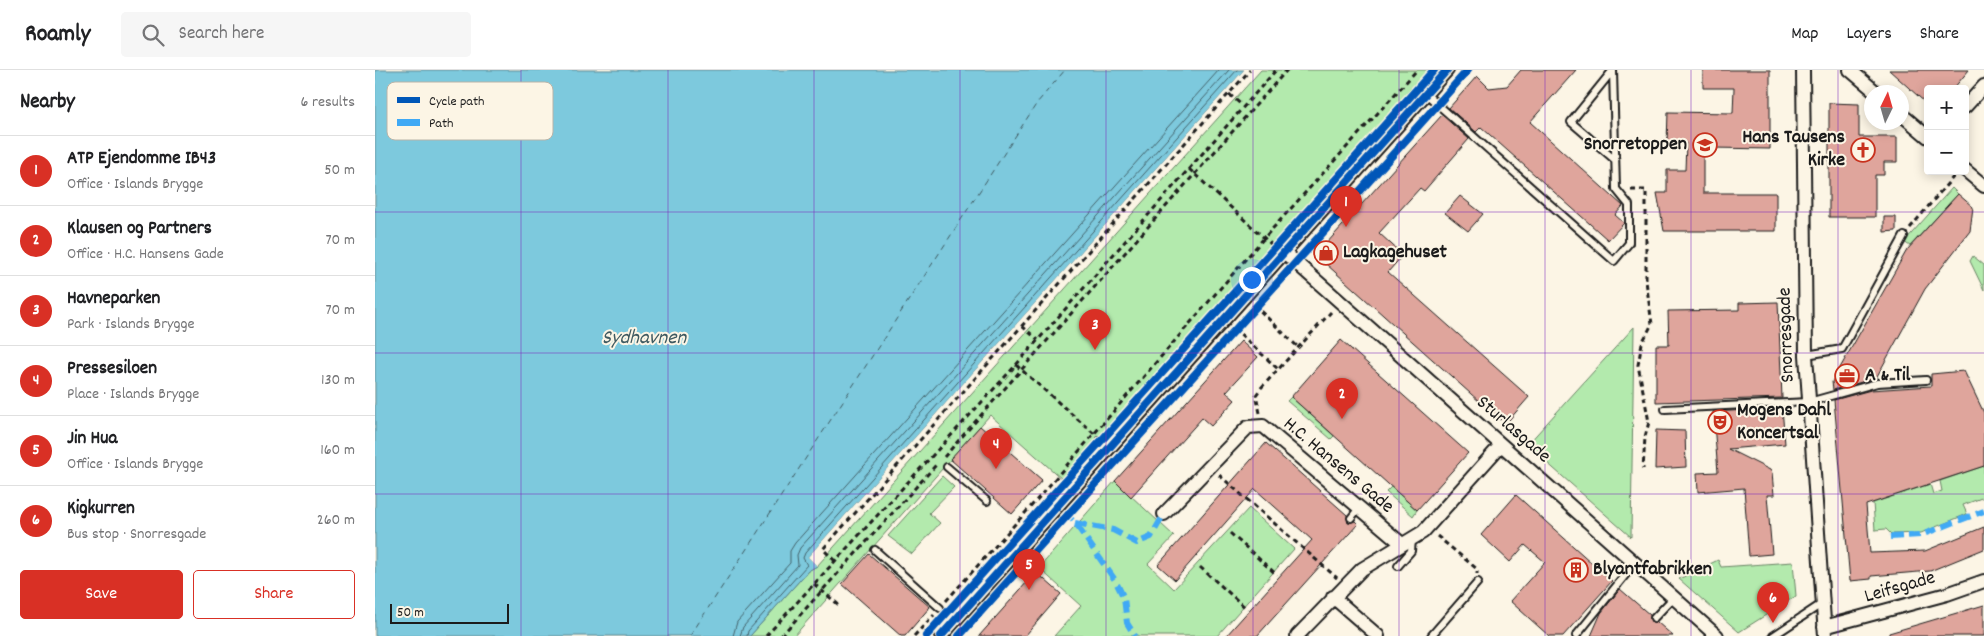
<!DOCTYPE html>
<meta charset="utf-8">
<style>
:root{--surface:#fff;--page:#f6f6f6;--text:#202124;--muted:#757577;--line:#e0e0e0;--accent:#d93025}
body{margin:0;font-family:Dekko,sans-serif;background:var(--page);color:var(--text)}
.controls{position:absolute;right:15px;top:15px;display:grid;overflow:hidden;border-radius:5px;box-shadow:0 2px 12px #0003}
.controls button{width:45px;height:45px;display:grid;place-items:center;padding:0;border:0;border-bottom:1px solid var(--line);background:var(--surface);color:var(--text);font:25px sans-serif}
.compass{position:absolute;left:1489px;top:15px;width:45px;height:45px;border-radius:50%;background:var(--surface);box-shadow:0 2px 12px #0003;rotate:5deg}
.scale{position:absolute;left:15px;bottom:12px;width:119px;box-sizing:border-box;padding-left:5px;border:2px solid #1c1c1c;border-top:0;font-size:14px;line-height:18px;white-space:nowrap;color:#1c1c1c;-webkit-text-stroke:4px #fcf5e5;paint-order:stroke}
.you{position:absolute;left:876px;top:209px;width:18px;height:18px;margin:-12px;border:4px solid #fff;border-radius:50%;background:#1a73e8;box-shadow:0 0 0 8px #1a73e833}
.badge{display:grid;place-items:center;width:32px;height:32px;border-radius:50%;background:var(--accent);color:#fff;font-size:16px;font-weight:700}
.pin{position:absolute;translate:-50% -41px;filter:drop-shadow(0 1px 2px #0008)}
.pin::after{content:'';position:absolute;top:26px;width:18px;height:15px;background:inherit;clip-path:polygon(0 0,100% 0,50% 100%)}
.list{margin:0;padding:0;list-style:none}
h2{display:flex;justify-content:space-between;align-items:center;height:65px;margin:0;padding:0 20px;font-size:21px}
h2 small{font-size:16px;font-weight:400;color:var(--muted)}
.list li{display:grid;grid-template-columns:32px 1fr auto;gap:15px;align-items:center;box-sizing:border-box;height:70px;padding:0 20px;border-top:1px solid var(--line)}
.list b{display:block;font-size:19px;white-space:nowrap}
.list p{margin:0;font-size:16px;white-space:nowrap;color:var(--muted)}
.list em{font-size:16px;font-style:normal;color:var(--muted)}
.actions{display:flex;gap:10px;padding:15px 20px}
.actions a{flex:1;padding:11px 0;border:1px solid var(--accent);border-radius:5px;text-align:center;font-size:18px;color:var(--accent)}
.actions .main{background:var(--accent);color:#fff}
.icon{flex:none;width:28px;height:28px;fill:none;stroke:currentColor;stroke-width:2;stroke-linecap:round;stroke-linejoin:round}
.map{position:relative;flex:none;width:1609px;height:566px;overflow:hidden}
header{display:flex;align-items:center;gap:30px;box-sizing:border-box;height:70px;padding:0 25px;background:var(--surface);border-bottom:1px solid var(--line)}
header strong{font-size:24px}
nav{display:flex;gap:28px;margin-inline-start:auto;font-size:18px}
.search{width:350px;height:45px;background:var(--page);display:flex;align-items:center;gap:12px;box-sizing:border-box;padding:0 18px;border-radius:5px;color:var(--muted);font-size:19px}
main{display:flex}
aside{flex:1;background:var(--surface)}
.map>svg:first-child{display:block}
.green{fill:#b3eaad;stroke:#688364}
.water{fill:#7dc9dd;stroke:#568490}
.pier{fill:#fcf5e5}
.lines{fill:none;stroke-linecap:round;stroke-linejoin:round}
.shore{stroke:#436169;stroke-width:1}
.ferry{stroke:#3e5960;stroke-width:1;stroke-dasharray:6 5;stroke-linecap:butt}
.building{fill:#dfa59c;stroke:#1c1c1c}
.service-casing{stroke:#1c1c1c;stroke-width:10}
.minor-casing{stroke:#1c1c1c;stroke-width:16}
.path{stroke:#1c1c1c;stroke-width:3;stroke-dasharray:5 4;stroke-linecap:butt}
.service{stroke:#fcf5e5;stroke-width:6}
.minor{stroke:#fcf5e5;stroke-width:12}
.quiet{stroke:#3fa9f5;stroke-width:6;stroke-dasharray:12 6;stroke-linecap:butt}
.cycleway-casing{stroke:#fcf5e5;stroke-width:11}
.cycleway{stroke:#0057b8;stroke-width:8}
.grid{fill:none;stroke:#7b2cbf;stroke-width:1;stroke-opacity:0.55}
.labels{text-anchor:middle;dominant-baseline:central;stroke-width:4;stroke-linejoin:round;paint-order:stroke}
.poi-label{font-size:20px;font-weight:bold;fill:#1c1c1c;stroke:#fcf5e5;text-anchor:start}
.street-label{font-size:20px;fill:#1c1c1c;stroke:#fcf5e5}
.water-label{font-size:21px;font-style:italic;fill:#3e5960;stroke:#fcf5e5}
.key{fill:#fcf5e5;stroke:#b9b4a9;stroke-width:1}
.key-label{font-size:14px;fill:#1c1c1c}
</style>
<header>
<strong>Roamly</strong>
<div class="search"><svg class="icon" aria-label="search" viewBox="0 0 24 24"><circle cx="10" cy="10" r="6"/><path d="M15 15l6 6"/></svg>Search here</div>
<nav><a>Map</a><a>Layers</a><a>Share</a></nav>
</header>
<main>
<aside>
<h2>Nearby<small>6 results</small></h2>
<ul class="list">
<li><span class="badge">1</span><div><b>ATP Ejendomme IB43</b><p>Office · Islands Brygge</p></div><em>50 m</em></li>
<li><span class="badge">2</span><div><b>Klausen og Partners</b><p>Office · H.C. Hansens Gade</p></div><em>70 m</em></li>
<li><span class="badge">3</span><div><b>Havneparken</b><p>Park · Islands Brygge</p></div><em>70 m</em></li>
<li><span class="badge">4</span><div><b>Pressesiloen</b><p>Place · Islands Brygge</p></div><em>130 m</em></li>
<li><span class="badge">5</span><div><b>Jin Hua</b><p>Office · Islands Brygge</p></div><em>160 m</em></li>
<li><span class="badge">6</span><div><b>Kigkurren</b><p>Bus stop · Snorresgade</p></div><em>260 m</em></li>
</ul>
<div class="actions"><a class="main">Save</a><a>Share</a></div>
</aside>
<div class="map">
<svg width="1609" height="566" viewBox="0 0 1609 566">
<rect width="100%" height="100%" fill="#fcf5e5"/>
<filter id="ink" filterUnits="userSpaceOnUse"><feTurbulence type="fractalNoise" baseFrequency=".02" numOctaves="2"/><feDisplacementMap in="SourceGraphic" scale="10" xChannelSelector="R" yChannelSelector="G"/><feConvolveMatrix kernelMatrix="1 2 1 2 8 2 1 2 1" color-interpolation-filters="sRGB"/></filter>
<g filter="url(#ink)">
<path class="green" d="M886 0H1055L688 410 615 345 419 566H375L433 501 442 496Z
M1577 118 1583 124 1535 176 1529 172Z
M1598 186 1609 195V220L1595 191Z
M1259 257 1256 466V467L1152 375Z
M916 327 959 366 956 369 912 331Z
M1609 396V427L1588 435 1592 444 1546 463 1516 464 1511 459 1500 460 1498 433 1555 414 1558 424 1567 421 1565 411Z
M567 406 579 417 554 443 565 453 537 484 513 466Z
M740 411 799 466 773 494 799 519 874 438 919 479 842 566H679L706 536 664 498Z
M1016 417 1042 440 1038 446 1011 422Z
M1343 490 1346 497 1418 492 1421 526 1364 562 1304 509Z"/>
<path class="water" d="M0 0H869L433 487 442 496 433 501 375 566H0Z"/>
<path class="pier" d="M869 0H872L436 487 443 494 442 496 433 487Z"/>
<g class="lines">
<path class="shore" d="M358 566 362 552 415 493V481L420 473 844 0
M365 566 368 557 423 495 422 485 425 478 854 0
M372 566 373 561 432 495 428 488 430 483 862 0"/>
<path class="ferry" d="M315 566 662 33 690 0"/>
</g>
<path class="building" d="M1146 0H1201L1155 52 1248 136 1240 145 1249 153 1233 170 1106 57 1101 62 1074 38 1102 6 1114 18 1132 16Z
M1328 0H1395V79L1338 78 1328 82V123H1401V161H1289L1282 123H1292V100H1310L1311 73H1292L1293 42 1358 43 1359 18H1328Z
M1514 0H1594L1578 19H1553V35Z
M1454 33 1484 34V67H1522V92H1509V105H1500V147H1454Z
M1067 45 1094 69 1049 121 1045 118 1004 163 1028 185 1013 202 1154 327 1134 350 1129 345 1125 350 941 185Z
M1583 124 1598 137 1595 161 1550 219 1501 308 1458 320 1457 312 1532 180Z
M1085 126 1108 144 1093 161 1070 143Z
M1509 147H1521V161L1509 162Z
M1403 232 1407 328 1281 332V275H1294L1293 241 1364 240V233Z
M966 270 1093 383 1042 440 916 327Z
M866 271 883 287 851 322 860 330 836 356 827 348 756 427 740 411Z
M1589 301 1609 343V396L1491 435 1495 483 1550 481 1609 457V479L1555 501 1496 506V509L1475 511 1459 330 1496 320 1556 316V304Z
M1407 338 1410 374 1353 379 1395 400 1397 403 1399 425H1392L1397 484 1374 486 1369 418 1323 422 1322 403 1343 402 1338 342Z
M605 356 667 410 637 444 575 389Z
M1281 360 1310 361 1311 397 1280 399Z
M891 373 972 445 973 452 980 451 983 454 882 566H851L937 470 880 419 800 510 783 495Z
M1141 425 1237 511 1188 566H1174L1135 531 1170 492 1150 475 1135 492 1106 465Z
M494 484 555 537 530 566H526L467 514Z
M661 502 686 524 650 566H604Z
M1245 519 1275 545 1276 552H1282L1298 566H1216L1226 543Z
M1609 535V566H1514V563Z"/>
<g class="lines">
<g class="service-casing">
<path id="service" d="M1238 0 1196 52 1240 90
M1051 24 1239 191 1254 173V135L1241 119 1238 0
M1431 285 1467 279 1529 166
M1290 339 1434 332 1502 313 1551 310
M572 397 612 431
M976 448 984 438
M500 480 565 538
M1023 496 1036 481 1037 470
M1279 548 1299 527
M1056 566 1103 512
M1201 566 1260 493
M1398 566 1448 533"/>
</g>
<g class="minor-casing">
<path id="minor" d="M1428 0 1431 285 1450 566
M1475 0 1501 22
M1590 37 1609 16
M1526 44 1553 67
M1590 100 1609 116
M909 182 1342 566
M789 444 873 357 888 356 1027 474
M958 527 1003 566
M1449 557 1572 524 1609 511
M566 566 1072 0
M922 566 987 499 1048 462 1126 375"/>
</g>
<path class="path" d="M854 24 869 37
M814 99 898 176
M1256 120H1271V211L1277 254 1267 273 1263 295 1274 352 1270 367 1268 399
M1535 158 1579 106
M879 235 924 278
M647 256 663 270
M859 258 904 300
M641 295 725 369
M885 343 881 325 886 318 956 242
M569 387 912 0
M844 405 962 508
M855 463 902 505
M1062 466 1102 499V504
M460 491 448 479 875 0
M825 497 872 539
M439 514 465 536
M571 531 659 433 889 168 1042 0
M391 566 641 295 901 0
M406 566 561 395
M539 566 559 545"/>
<use href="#service" class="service"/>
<use href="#minor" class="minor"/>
<path class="quiet" d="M689 442 700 453 740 510 749 528 752 553 760 566
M700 453 738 460 762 473 776 467 789 444
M1515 467 1546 465 1609 441"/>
<g class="cycleway-casing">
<path id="cycleway" d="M551 566 1059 0
M566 566 1072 0
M584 566C753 377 925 190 1093 0"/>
</g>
<use href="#cycleway" class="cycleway"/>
</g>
</g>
<path class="grid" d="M146 0V566M293 0V566M439 0V566M585 0V566M731 0V566M878 0V566M1024 0V566M1170 0V566M1316 0V566M1463 0V566M0 142H1609M0 283H1609M0 424H1609"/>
<defs>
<g id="school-ring" transform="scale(1.25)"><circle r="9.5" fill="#fcf5e5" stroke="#c8321e" stroke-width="1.5"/><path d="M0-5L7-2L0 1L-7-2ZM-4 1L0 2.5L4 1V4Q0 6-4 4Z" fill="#c8321e"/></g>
<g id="church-ring" transform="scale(1.25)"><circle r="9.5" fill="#fcf5e5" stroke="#c8321e" stroke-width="1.5"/><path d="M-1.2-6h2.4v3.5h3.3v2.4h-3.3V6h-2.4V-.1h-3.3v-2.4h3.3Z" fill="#c8321e"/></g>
<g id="shop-ring" transform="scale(1.25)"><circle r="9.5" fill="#fcf5e5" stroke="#c8321e" stroke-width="1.5"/><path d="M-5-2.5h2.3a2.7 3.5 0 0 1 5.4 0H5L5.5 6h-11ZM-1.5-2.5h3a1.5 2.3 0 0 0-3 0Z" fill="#c8321e"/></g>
<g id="office-ring" transform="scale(1.25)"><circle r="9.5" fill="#fcf5e5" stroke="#c8321e" stroke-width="1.5"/><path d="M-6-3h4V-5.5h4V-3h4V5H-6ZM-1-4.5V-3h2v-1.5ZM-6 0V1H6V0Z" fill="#c8321e"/></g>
<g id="theatre-ring" transform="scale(1.25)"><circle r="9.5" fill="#fcf5e5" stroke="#c8321e" stroke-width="1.5"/><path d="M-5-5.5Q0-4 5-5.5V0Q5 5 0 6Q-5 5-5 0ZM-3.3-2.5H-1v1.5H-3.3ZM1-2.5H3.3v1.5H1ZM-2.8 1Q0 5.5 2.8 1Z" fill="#c8321e"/></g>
<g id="building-ring" transform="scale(1.25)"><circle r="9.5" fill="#fcf5e5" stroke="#c8321e" stroke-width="1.5"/><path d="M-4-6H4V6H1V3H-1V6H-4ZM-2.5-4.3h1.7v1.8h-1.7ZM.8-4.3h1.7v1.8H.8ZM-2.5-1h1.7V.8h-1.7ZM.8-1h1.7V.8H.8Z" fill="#c8321e"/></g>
</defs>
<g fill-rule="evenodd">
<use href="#school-ring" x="1330" y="75"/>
<use href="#church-ring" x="1488" y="80"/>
<use href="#shop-ring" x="951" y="183"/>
<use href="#office-ring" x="1472" y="306"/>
<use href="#theatre-ring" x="1345" y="352"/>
<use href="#building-ring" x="1201" y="500"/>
</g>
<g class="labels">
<g class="poi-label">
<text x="1470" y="68" text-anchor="end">Hans Tausens<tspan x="1470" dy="23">Kirke</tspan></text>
<text x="1312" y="75" text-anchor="end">Snorretoppen</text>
<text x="968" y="183">Lagkagehuset</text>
<text x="1490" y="306">A &amp; Til</text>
<text x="1362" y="341">Mogens Dahl<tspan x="1362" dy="23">Koncertsal</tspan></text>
<text x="1218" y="500">Blyantfabrikken</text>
</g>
<g class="street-label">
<text transform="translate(1412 265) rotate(-92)">Snorresgade</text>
<text transform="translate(1138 360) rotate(41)">Sturlasgade</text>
<text transform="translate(963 396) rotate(40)">H.C. Hansens Gade</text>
<text transform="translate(1525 518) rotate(-16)">Leifsgade</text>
</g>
<g class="water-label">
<text x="269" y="269">Sydhavnen</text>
</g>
</g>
<rect x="12" y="12" width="166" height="58" rx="8" class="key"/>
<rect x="22" y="27" width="23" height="6" fill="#0057b8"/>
<rect x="22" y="49" width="23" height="7" fill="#3fa9f5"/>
<g class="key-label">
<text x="54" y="35">Cycle path</text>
<text x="54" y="57">Path</text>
</g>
</svg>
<div class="controls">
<button>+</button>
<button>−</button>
</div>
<svg class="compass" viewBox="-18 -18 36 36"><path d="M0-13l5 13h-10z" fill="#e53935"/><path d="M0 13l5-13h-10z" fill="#757577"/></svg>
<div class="scale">50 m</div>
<div class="you"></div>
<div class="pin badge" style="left:971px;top:157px">1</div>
<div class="pin badge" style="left:967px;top:349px">2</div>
<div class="pin badge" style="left:720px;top:280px">3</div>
<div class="pin badge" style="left:621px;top:399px">4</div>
<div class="pin badge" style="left:654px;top:520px">5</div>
<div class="pin badge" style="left:1398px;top:553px">6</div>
</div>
</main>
